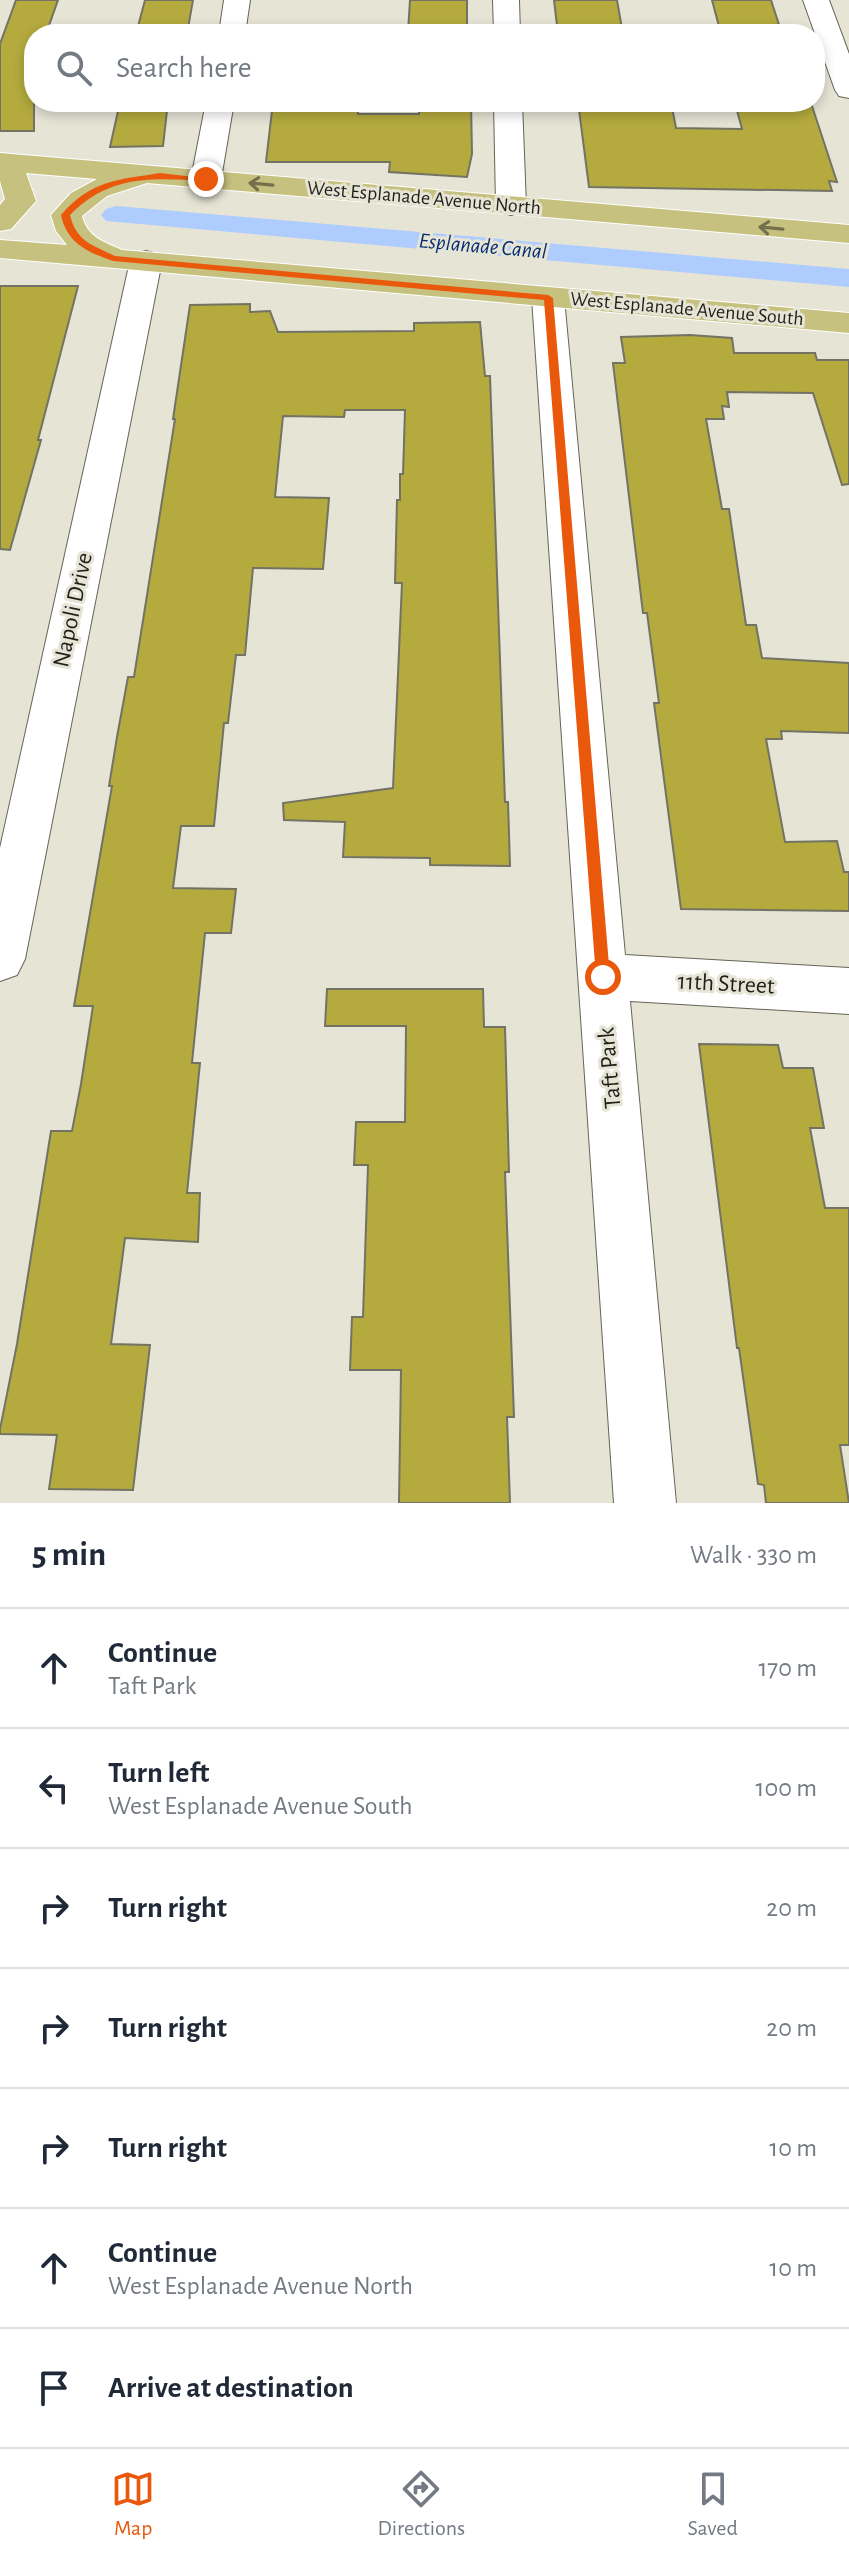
<!DOCTYPE html>
<meta charset="utf-8">
<style>
:root{--surface:#fff;--page:#f6f6f7;--text:#1f2937;--muted:#747a83;--line:#e0e1e3;--accent:#ea580c}
body{margin:0;font-family:"Alegreya Sans",sans-serif;background:var(--page);color:var(--text)}
.stop{position:absolute;width:24px;height:24px;margin:-18px;border:6px solid #ea580c;border-radius:50%;background:#fff}
.stop.end{background:#ea580c;border-color:#fff;box-shadow:0 2px 8px #0008}
.list{margin:0;padding:0;list-style:none}
h2{display:flex;justify-content:space-between;align-items:center;height:104px;margin:0;padding:0 32px;font-size:34px}
h2 small{font-size:26px;font-weight:400;color:var(--muted)}
.list li{display:grid;grid-template-columns:52px 1fr auto;gap:24px;align-items:center;box-sizing:border-box;height:120px;padding:0 32px;border-top:2px solid var(--line)}
.list b{display:block;font-size:30px;white-space:nowrap}
.list p{margin:0;font-size:26px;white-space:nowrap;color:var(--muted)}
.list em{font-size:26px;font-style:normal;color:var(--muted)}
.icon{flex:none;width:44px;height:44px;fill:none;stroke:currentColor;stroke-width:2;stroke-linecap:round;stroke-linejoin:round}
.map{position:relative;flex:none;width:849px;height:1503px;overflow:hidden}
.search{position:absolute;background:var(--surface);box-shadow:0 4px 12px #0003;left:24px;right:24px;top:24px;height:88px;display:flex;align-items:center;gap:20px;box-sizing:border-box;padding:0 28px;border-radius:32px;color:var(--muted);font-size:30px}
.sheet{height:944px;background:var(--surface)}
nav{display:flex;justify-content:space-around;align-items:center;box-sizing:border-box;height:112px;border-top:2px solid var(--line);background:var(--surface);font-size:22px;color:var(--muted)}
nav a{display:grid;justify-items:center;gap:4px}
nav .on{color:var(--accent)}
.map>svg:first-child{display:block}
.lines{fill:none;stroke-linecap:round;stroke-linejoin:round}
.canal{fill:#afccfe;fill-rule:evenodd}
.building{fill:#b4aa3e;stroke:#737365;stroke-width:2}
.minor-casing{stroke:#656457;stroke-width:2}
.major-casing{stroke:#fff;stroke-width:2}
.minor{fill:#fff;fill-rule:evenodd}
.major{fill:#c7c17f;fill-rule:evenodd}
.oneway{stroke:#74704c}
.route{fill:#ea580c}
.labels{text-anchor:middle;dominant-baseline:central;stroke-width:6;stroke-linejoin:round;paint-order:stroke}
.far-street-label{font-size:20px;fill:#201f1a;stroke:#e5e4d5}
.far-water-label{font-size:22px;font-style:italic;fill:#082d72;stroke:#e5e4d5}
.street-label{font-size:24px;fill:#201f1a;stroke:#e5e4d5}
</style>
<div class="map">
<svg width="849" height="1503" viewBox="0 0 849 1503">
<rect width="100%" height="100%" fill="#e5e4d5"/>
<g class="lines">
<path class="canal" d="M116 206 849 269V287L106 221 101 215 106 209Z"/>
</g>
<path class="building" d="M16 0H58L46 34H34V131H0V44Z
M145 0H193L187 34H136Z
M410 0H467V34L408 32Z
M554 0H617L623 34H558Z
M712 0H771L782 34H721Z
M120 102H168L163 146 110 147Z
M273 102H358V114H419V102H471L472 154 467 177 389 172 390 162H266Z
M578 102H671L676 128 742 129 735 103H811L837 182 829 181 832 191 589 187Z
M0 286H78L38 440H41L10 550 0 549Z
M250 304V312L270 311 278 332 414 331V323L480 322 485 376H490L505 802H508L510 866 430 865V858L343 857 345 822 284 820 283 803 393 788 402 583H395L397 500H400V474H403L405 410H345L344 417 283 416 275 497 329 498 323 569 253 568 245 655H236L228 723H224L214 826H181L173 888 236 889 231 933H205L192 1063H200L187 1193H200L198 1242 125 1238 111 1344 150 1345 133 1490 49 1489 57 1435 0 1434V1429L17 1344 51 1131H72L81 1084 93 1006H74L112 786H109L117 737 128 677H134L175 419H173L190 305Z
M690 335 732 338 734 353H815L817 360H849V484L842 485 813 393 727 392 729 407 722 406 724 419H706L722 509H729L746 625H756L762 658 849 663V733L781 731 782 739H766L785 842 837 841 844 872H849V911L681 909 654 703H659L647 613H643L613 363H625L621 337Z
M327 989H483L484 1027H505L509 1172H505L514 1417H507L510 1503H399L401 1370H350L352 1317H363L368 1165H354L356 1122H405L406 1026H325Z
M699 1044 778 1045 783 1068H813L824 1128H810L825 1208H849V1445H840L849 1503H766L764 1485 758 1484 739 1348H737Z"/>
<g class="lines">
<g class="minor-casing">
<path id="minor" d="M224 0H250L245 34H219Z
M493 0H519L520 34H494Z
M803 0H829L849 54V98L839 96 835 90Z
M206 102H234L221 179 217 185 206 188 195 185 191 179Z
M494 102H522L526 206 522 212 511 215 500 212 496 206Z
M146 251 157 254 162 261 25 959 17 975 0 981V848L130 261 135 254Z
M548 288 560 291 564 298 625 955 849 968V1014L630 1001 676 1503H614L532 298 536 291Z"/>
</g>
<g class="major-casing">
<path id="major" d="M0 153 849 225V243L147 183 107 196 82 216C87 237 104 242 122 250L849 313V333L0 258V240L67 245 56 231 51 215 71 193 97 179 26 173 36 201 11 229 0 231V205L5 199 0 181Z"/>
</g>
<use href="#minor" class="minor"/>
<use href="#major" class="major"/>
</g>
<defs><path id="oneway-shaft" d="M-6 0H5M1.5-3L5.5 0L1.5 3" fill="none" stroke-width="1.6" stroke-linecap="round" stroke-linejoin="round" transform="scale(2)"/></defs>
<g class="oneway">
<use href="#oneway-shaft" transform="translate(261 184) rotate(-175)"/>
<use href="#oneway-shaft" transform="translate(771 228) rotate(-175)"/>
</g>
<path class="route" d="M160 173 211 179 206 181C153 178 110 174 70 215 76 241 92 245 115 256L548 295 553 298 610 977 608 981H598L596 977 544 300 113 261C87 252 67 243 61 215 91 180 117 180 160 173Z"/>
<g class="labels">
<g class="far-street-label">
<text transform="translate(424 198) rotate(5)">West Esplanade Avenue North</text>
<text transform="translate(687 309) rotate(5)">West Esplanade Avenue South</text>
</g>
<g class="far-water-label">
<text transform="translate(483 246) rotate(5)">Esplanade Canal</text>
</g>
<g class="street-label">
<text transform="translate(73 610) rotate(-78)">Napoli Drive</text>
<text transform="translate(726 984) rotate(3)">11th Street</text>
<text transform="translate(610 1068) rotate(-95)">Taft Park</text>
</g>
</g>
</svg>
<div class="stop" style="left:603px;top:977px"></div>
<div class="stop end" style="left:206px;top:179px"></div>
<div class="search"><svg class="icon" aria-label="search" viewBox="0 0 24 24"><circle cx="10" cy="10" r="6"/><path d="M15 15l6 6"/></svg>Search here</div>
</div>
<section class="sheet">
<h2>5 min<small>Walk · 330 m</small></h2>
<ul class="list">
<li><svg class="icon" aria-label="ahead" viewBox="0 0 24 24"><path d="M12 20V5M6 11l6-6 6 6"/></svg><div><b>Continue</b><p>Taft Park</p></div><em>170 m</em></li>
<li><svg class="icon" aria-label="left" viewBox="0 0 24 24"><path d="M17 20v-9H6M10 6l-5 5 5 5"/></svg><div><b>Turn left</b><p>West Esplanade Avenue South</p></div><em>100 m</em></li>
<li><svg class="icon" aria-label="right" viewBox="0 0 24 24"><path d="M7 20v-9h11M14 6l5 5-5 5"/></svg><div><b>Turn right</b></div><em>20 m</em></li>
<li><svg class="icon" aria-label="right" viewBox="0 0 24 24"><path d="M7 20v-9h11M14 6l5 5-5 5"/></svg><div><b>Turn right</b></div><em>20 m</em></li>
<li><svg class="icon" aria-label="right" viewBox="0 0 24 24"><path d="M7 20v-9h11M14 6l5 5-5 5"/></svg><div><b>Turn right</b></div><em>10 m</em></li>
<li><svg class="icon" aria-label="ahead" viewBox="0 0 24 24"><path d="M12 20V5M6 11l6-6 6 6"/></svg><div><b>Continue</b><p>West Esplanade Avenue North</p></div><em>10 m</em></li>
<li><svg class="icon" aria-label="arrive" viewBox="0 0 24 24"><path d="M6 21V4h12l-3 4 3 4H6"/></svg><div><b>Arrive at destination</b></div></li>
</ul>
</section>
<nav>
<a class="on"><svg class="icon" aria-label="map" viewBox="0 0 24 24"><path d="M3 6l6-2 6 2 6-2v14l-6 2-6-2-6 2zM9 4v14M15 6v14"/></svg>Map</a>
<a><svg class="icon" aria-label="directions" viewBox="0 0 24 24"><path d="M12 3l9 9-9 9-9-9zM9 14v-3h6M13 9l2 2-2 2"/></svg>Directions</a>
<a><svg class="icon" aria-label="saved" viewBox="0 0 24 24"><path d="M7 4h10v16l-5-4-5 4z"/></svg>Saved</a>
</nav>
